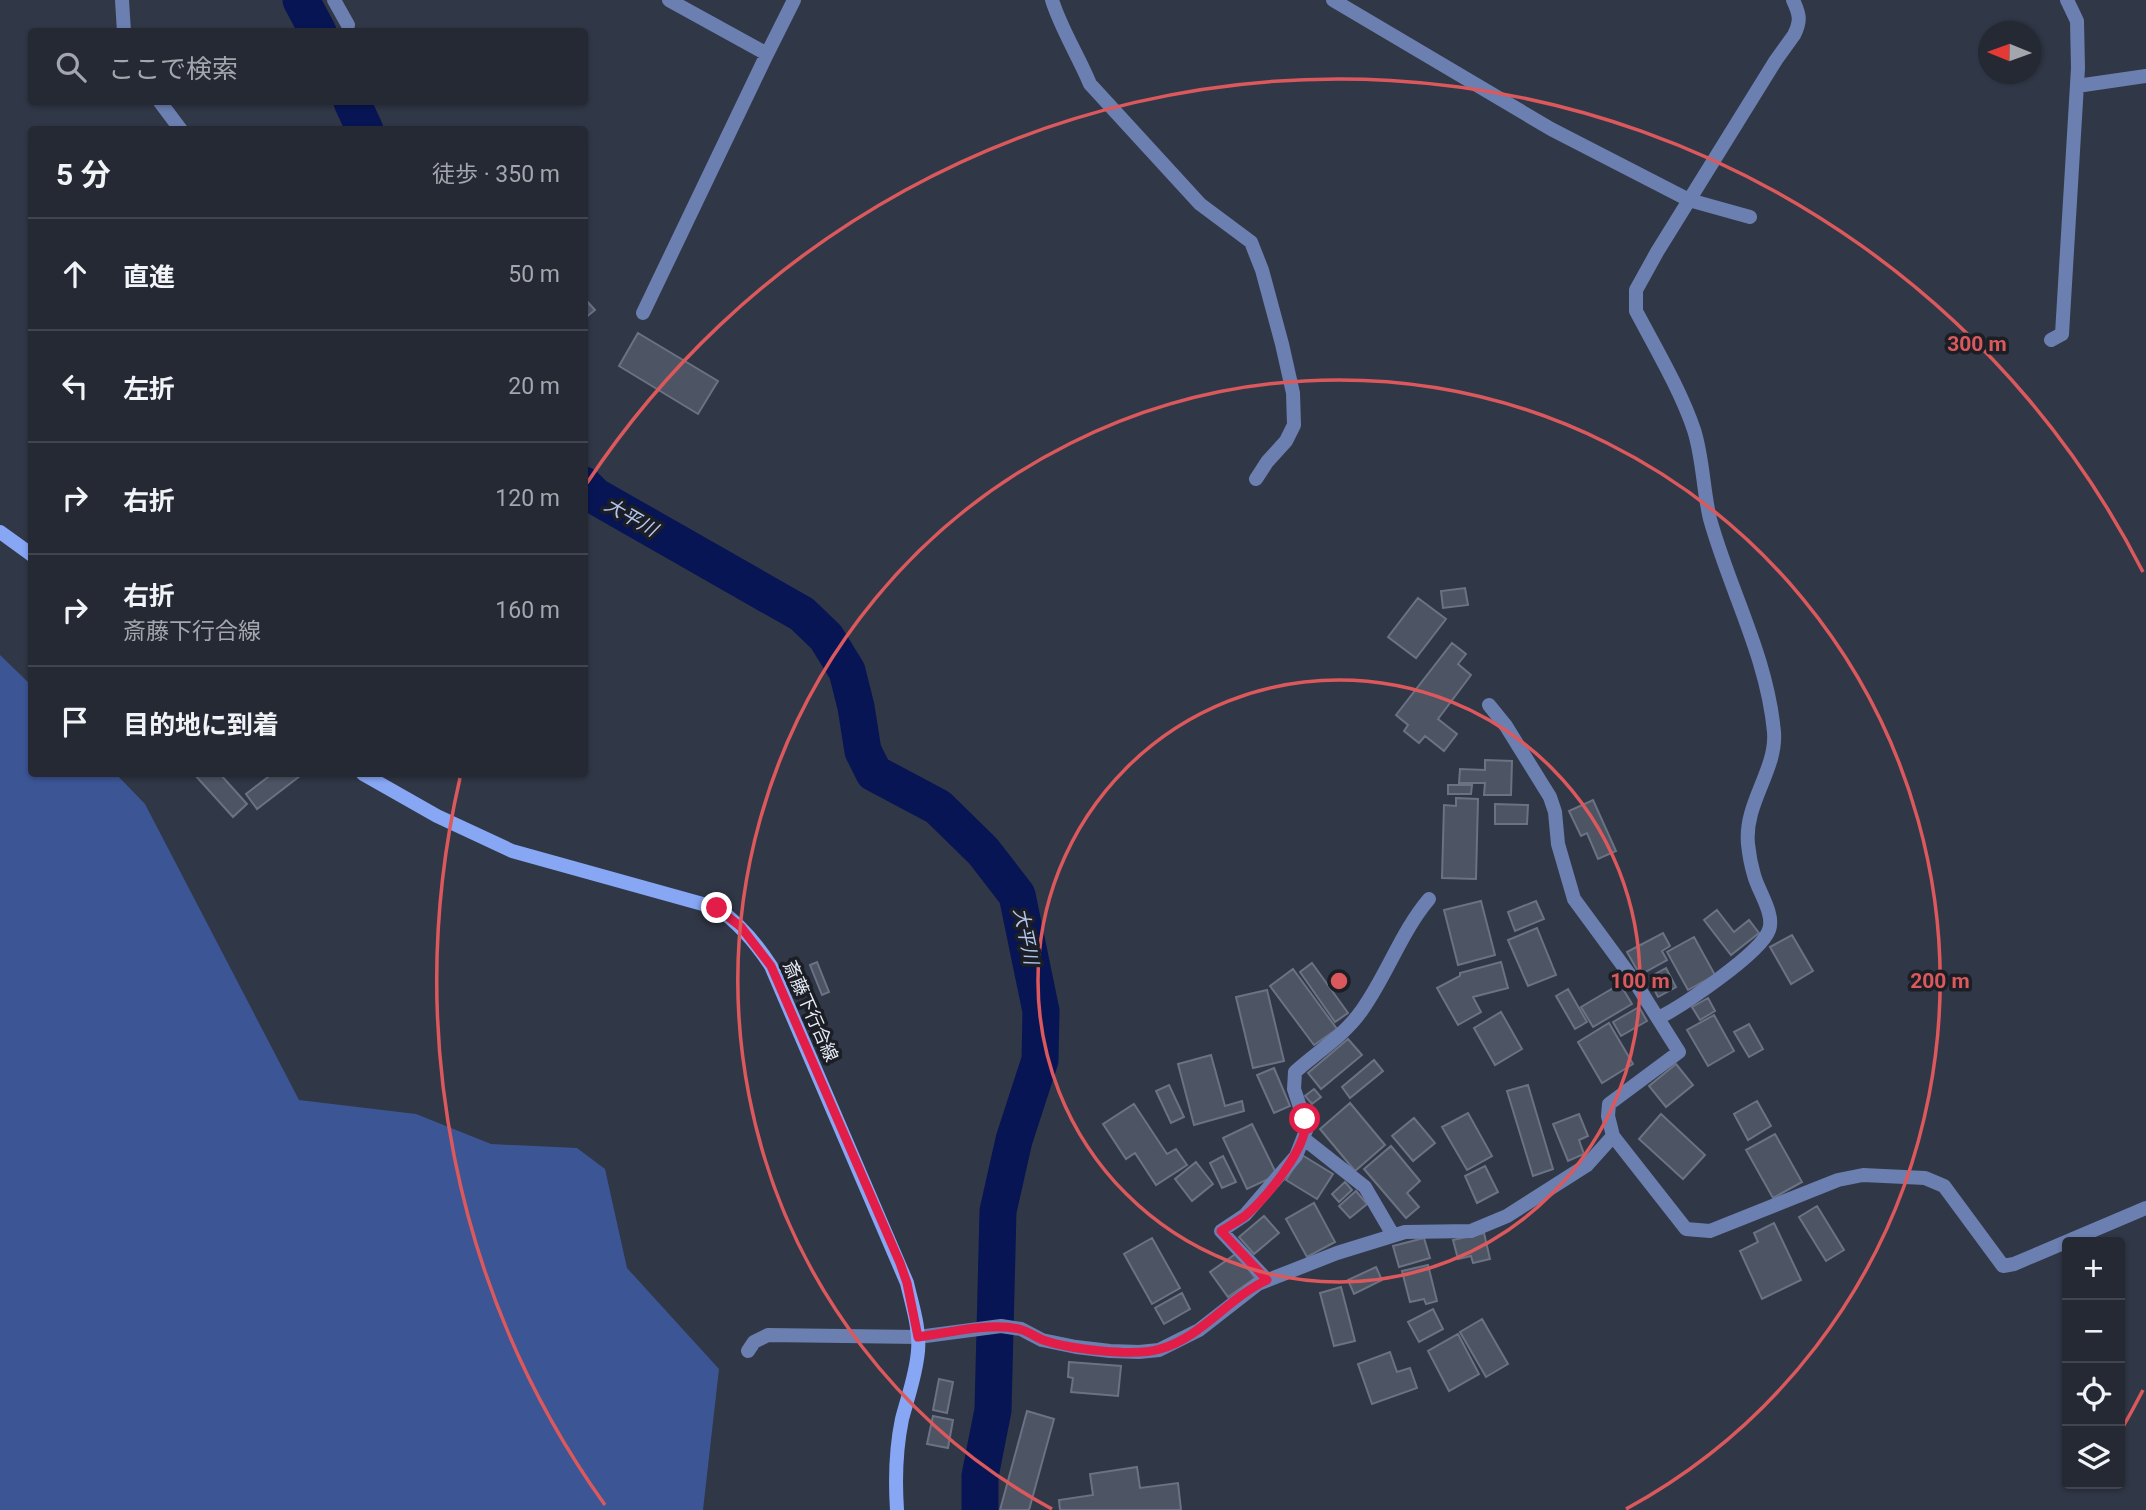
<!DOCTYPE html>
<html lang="ja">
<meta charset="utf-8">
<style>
:root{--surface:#242934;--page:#303540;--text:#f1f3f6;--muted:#a3a6ac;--line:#41454f}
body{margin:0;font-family:Roboto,"Noto Sans JP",sans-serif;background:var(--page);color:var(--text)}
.controls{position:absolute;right:21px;bottom:21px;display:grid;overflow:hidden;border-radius:7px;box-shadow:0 2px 5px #0004}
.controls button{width:63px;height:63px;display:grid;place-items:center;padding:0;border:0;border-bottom:2px solid var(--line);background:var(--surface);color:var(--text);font:35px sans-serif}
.compass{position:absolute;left:1978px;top:21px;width:63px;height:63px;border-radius:50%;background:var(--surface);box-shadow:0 2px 5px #0004;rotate:271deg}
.stop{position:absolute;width:21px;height:21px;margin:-16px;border:5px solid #e11d48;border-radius:50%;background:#fff}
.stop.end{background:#e11d48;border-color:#fff;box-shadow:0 2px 7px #0008}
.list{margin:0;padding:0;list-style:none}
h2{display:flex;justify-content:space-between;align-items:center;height:91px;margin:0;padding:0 28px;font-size:30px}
h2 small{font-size:23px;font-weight:400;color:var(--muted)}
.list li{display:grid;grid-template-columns:46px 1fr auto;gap:21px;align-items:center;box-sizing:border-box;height:112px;padding:0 28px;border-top:2px solid var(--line)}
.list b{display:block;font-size:26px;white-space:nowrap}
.list p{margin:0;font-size:23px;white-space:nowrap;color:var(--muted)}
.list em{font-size:23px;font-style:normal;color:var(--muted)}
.icon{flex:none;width:38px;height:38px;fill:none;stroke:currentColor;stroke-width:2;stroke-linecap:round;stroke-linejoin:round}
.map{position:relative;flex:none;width:2146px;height:1510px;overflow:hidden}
.search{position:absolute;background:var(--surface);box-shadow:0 2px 5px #0004;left:28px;top:28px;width:560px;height:77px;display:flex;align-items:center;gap:18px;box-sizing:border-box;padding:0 24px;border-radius:7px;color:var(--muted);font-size:26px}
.panel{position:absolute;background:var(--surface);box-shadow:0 2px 5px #0004;left:28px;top:126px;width:560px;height:651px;border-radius:7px}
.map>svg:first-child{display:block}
.green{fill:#3c5595}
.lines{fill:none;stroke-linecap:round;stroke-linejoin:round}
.river{stroke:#071554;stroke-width:37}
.building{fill:#4d5464;stroke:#6b7283;stroke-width:2}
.minor{stroke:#6b7fb0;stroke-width:14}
.tertiary{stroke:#6b7fb0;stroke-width:14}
.secondary{stroke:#87a7f5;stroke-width:14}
.route{stroke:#e11d48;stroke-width:9}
.ring{fill:none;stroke:#db595c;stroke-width:3.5}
.labels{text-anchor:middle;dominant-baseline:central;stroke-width:7;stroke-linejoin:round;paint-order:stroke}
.street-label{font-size:18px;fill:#e9edf7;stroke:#1b1e25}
.water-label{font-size:19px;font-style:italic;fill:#b4c5ed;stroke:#1b1e25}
.centre{fill:#db595c;stroke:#1b1e25;stroke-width:3.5}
.ring-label{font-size:21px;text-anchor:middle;font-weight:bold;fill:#db595c;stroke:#1b1e25;stroke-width:7;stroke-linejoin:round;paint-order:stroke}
</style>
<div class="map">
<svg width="2146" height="1510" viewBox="0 0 2146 1510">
<rect width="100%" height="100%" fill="#303746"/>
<path class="green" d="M0 655 31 685 32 774H116L145 804 299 1100 416 1114 491 1144 577 1148 605 1169 627 1268 719 1369 703 1510H0Z"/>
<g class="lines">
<path class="river" d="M301 0 318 32
M352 102 365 130
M584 485 595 496 802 614 826 637 847 671 856 707 863 751 874 773 938 807 983 851 1017 895 1041 1011 1040 1060 1014 1140 998 1211 993 1410 980 1476V1510"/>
</g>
<path class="building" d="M584 298 595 310 584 319Z
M638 333 718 381 698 414 619 366Z
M1465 588 1468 605 1443 608 1441 591Z
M1418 598 1446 619 1416 658 1388 637Z
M1452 643 1466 654 1458 664 1471 675 1438 719 1457 734 1444 751 1425 736 1419 743 1404 731 1408 725 1396 715Z
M1485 760 1512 761 1511 795H1484L1485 783H1459L1460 769 1485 770Z
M194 774H220L247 804 233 817Z
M272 774H298L300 776 257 809 246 794Z
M1448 785H1472L1471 794H1448Z
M1456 798 1478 799 1476 879 1442 878 1444 805 1456 806Z
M1593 800 1616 851 1598 859 1587 833 1581 836 1569 811Z
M1495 804 1528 805 1527 824H1495Z
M1481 901 1495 955 1458 965 1444 910Z
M1536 901 1544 919 1515 931 1508 912Z
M1717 910 1734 932 1749 920 1759 933 1731 955 1704 920Z
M1537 928 1556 975 1528 986 1508 940Z
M1663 933 1670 946 1662 951 1667 960 1640 975 1627 952Z
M1792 935 1813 971 1791 984 1770 947Z
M1694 937 1715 975 1688 990 1667 952Z
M817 962 829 992 822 995 810 965Z
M1501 962 1508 988 1473 997 1481 1012 1458 1025 1437 988 1460 976V973Z
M1312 963 1348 1013 1335 1022 1300 972Z
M1666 968 1676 987 1658 997 1648 978Z
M1293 969 1337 1029 1314 1045 1270 986Z
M1620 984 1632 1004 1593 1027 1581 1007Z
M1568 989 1587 1022 1575 1029 1556 996Z
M1267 990 1284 1061 1253 1068 1236 997Z
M1708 998 1715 1011 1700 1020 1692 1007Z
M1639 1007 1647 1021 1621 1036 1613 1022Z
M1501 1012 1522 1049 1495 1065 1474 1028Z
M1714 1015 1734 1051 1708 1066 1687 1030Z
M1609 1023 1633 1064 1602 1083 1578 1042Z
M1749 1024 1763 1049 1749 1057 1734 1032Z
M1348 1039 1362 1055 1321 1089 1308 1073Z
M1211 1055 1225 1106 1242 1101 1244 1111 1194 1125 1178 1064Z
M1374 1060 1383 1071 1350 1098 1342 1087Z
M1676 1064 1693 1085 1666 1107 1649 1086Z
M1274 1068 1290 1106 1274 1113 1257 1075Z
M1169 1085 1184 1117 1171 1123 1156 1091Z
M1528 1085 1553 1169 1533 1176 1507 1091Z
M1314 1089 1321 1097 1312 1104 1305 1096Z
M1757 1101 1771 1126 1748 1140 1734 1114Z
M1350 1103 1385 1145 1355 1171 1320 1129Z
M1134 1104 1167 1154 1176 1149 1187 1165 1156 1185 1135 1153 1126 1159 1103 1124Z
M1468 1113 1492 1156 1467 1170 1442 1127Z
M1579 1114 1588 1136 1579 1140 1584 1154 1568 1161 1553 1124Z
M1661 1114 1705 1155 1683 1179 1639 1139Z
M1414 1118 1435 1143 1413 1161 1392 1136Z
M1252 1124 1277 1175 1247 1189 1223 1138Z
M1775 1134 1802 1182 1773 1198 1746 1150Z
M1391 1146 1420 1181 1407 1193 1419 1207 1406 1218 1364 1169Z
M1302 1155 1333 1174 1317 1199 1286 1180Z
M1223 1156 1236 1182 1222 1188 1210 1163Z
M1196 1162 1213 1184 1192 1201 1175 1179Z
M1485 1166 1498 1192 1477 1203 1465 1176Z
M1345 1182 1352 1190 1339 1202 1332 1194Z
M1356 1191 1367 1204 1350 1218 1339 1206Z
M1314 1203 1335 1242 1307 1257 1286 1219Z
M1817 1206 1844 1250 1826 1261 1799 1217Z
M1264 1216 1279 1233 1254 1254 1239 1237Z
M1774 1223 1801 1280 1762 1299 1740 1251 1758 1242 1754 1233Z
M1484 1233 1490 1259 1473 1263 1471 1256 1458 1259 1453 1240Z
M1152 1238 1180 1288 1152 1304 1124 1254Z
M1424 1238 1430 1258 1399 1267 1393 1246Z
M1237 1253 1255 1278 1228 1297 1210 1272Z
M1428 1265 1437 1301 1426 1304 1424 1299 1410 1302 1402 1271Z
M1376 1267 1382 1280 1354 1294 1348 1280Z
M1341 1287 1355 1341 1334 1346 1320 1293Z
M1182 1293 1190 1309 1164 1324 1155 1308Z
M1433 1309 1443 1329 1419 1342 1408 1322Z
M1482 1319 1508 1364 1486 1377 1460 1332Z
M1458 1334 1479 1374 1449 1391 1428 1351Z
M1390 1352 1397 1372 1410 1368 1417 1388 1372 1404 1358 1364Z
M1069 1362 1121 1366 1118 1396 1071 1392 1073 1378 1068 1377Z
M939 1379 953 1382 947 1413 933 1410Z
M1027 1411 1054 1419 1029 1510H1000Z
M933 1416 953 1420 948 1448 927 1444Z
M1137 1467 1140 1488 1178 1483 1181 1510H1060L1059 1500 1093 1495 1090 1474Z"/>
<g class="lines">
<path class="minor" d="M334 0 348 25
M669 0 767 54 794 0
M1052 0C1061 29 1078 55 1090 84L1200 204 1251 242 1262 270 1282 344 1293 393 1294 425 1286 441 1267 462 1256 479
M2077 86 2146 76
M643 313 767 54
M2051 340 2062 334 2078 68 2077 21 2067 0
M1489 705 1506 726 1550 797 1555 812 1558 844 1574 899 1635 982 1679 1052 1609 1104 1608 1116 1613 1136 1686 1229 1710 1231 1838 1180 1863 1175 1925 1178 1944 1186 2003 1266 2014 1264 2146 1208
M1658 1018C1681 1007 1761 953 1769 930 1775 914 1758 891 1754 875 1751 865 1749 854 1748 844 1744 803 1777 770 1774 732 1767 656 1730 591 1710 519 1703 490 1703 458 1694 430 1681 391 1655 347 1636 311V290L1657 252 1776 60 1794 35C1801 21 1800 15 1793 0
M1303 1138 1365 1187 1393 1235
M1267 1280 1221 1231 1245 1215 1296 1156 1307 1128 1294 1089 1295 1072C1317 1052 1345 1035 1362 1010 1387 975 1401 932 1429 899
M748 1351 754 1342 768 1335 918 1337 1001 1326 1021 1329 1042 1340 1076 1347 1110 1351 1139 1352 1159 1350 1199 1330 1258 1284 1337 1253 1405 1232 1471 1231 1507 1216 1587 1165 1613 1136"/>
<path class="tertiary" d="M122 0 124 32
M1333 0 1551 129 1689 200 1750 217
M160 102 181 130"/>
<path class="secondary" d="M0 532 32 555
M363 774 437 816 512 851 717 908C739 923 756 943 771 966L907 1283C912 1305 920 1328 918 1351 916 1375 908 1396 902 1419 896 1448 895 1480 897 1510"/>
</g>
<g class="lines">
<path class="route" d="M717 908 741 927 771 966 900 1263 907 1283 918 1337C948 1333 990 1322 1019 1329 1028 1331 1035 1337 1043 1340 1069 1349 1134 1357 1160 1349 1202 1337 1228 1298 1267 1280L1221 1231C1229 1226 1238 1221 1245 1216 1265 1199 1310 1146 1305 1119"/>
</g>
<g class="ring">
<circle cx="1339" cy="981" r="301"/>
<path d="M1052 1509A601 601 0 1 1 1626 1509"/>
<path d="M2143 1390A902 902 0 0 1 2120 1432M605 1505A902 902 0 0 1 460 778M587 483A902 902 0 0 1 2143 572"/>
</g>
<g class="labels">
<g class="street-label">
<text transform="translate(811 1011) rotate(66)">斎藤下行合線</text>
</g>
<g class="water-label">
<text transform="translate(631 517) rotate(30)">大平川</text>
<text transform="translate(1026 936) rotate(78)">大平川</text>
</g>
</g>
<circle cx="1339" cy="981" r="10" class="centre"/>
<g class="ring-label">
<text x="1977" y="351">300 m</text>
<text x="1640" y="988">100 m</text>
<text x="1940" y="988">200 m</text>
</g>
</svg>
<div class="controls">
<button>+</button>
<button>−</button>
<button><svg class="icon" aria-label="locate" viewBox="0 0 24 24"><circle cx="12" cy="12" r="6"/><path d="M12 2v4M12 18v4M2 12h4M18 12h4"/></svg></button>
<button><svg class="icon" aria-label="layers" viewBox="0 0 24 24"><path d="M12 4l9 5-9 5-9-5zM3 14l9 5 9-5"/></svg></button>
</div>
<svg class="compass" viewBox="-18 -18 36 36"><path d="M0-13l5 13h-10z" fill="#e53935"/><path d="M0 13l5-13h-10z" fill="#a3a6ac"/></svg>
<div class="stop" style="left:1305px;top:1119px"></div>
<div class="stop end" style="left:717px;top:908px"></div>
<div class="search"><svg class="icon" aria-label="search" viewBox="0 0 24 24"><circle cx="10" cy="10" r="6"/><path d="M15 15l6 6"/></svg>ここで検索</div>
<section class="panel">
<h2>5 分<small>徒歩 · 350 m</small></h2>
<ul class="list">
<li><svg class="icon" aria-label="ahead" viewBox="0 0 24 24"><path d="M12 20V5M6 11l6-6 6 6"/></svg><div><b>直進</b></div><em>50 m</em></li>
<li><svg class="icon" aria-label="left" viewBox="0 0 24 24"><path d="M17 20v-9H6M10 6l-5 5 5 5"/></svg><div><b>左折</b></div><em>20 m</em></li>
<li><svg class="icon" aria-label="right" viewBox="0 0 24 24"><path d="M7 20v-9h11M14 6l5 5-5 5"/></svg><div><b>右折</b></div><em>120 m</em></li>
<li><svg class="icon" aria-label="right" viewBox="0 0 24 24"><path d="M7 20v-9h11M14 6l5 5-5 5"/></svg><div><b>右折</b><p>斎藤下行合線</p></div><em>160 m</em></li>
<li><svg class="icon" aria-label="arrive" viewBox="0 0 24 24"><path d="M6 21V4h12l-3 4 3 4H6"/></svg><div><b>目的地に到着</b></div></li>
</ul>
</section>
</div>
